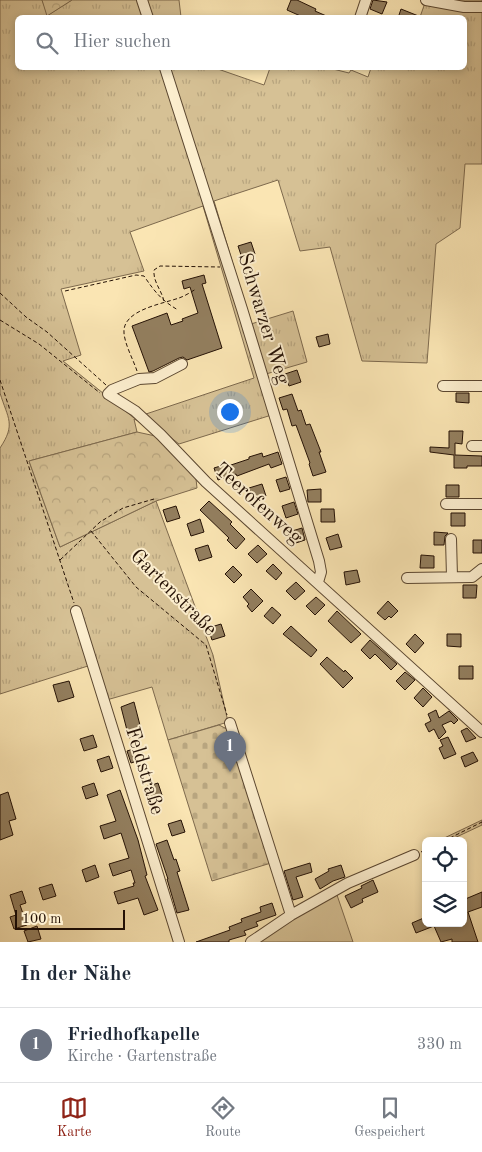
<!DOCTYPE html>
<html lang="de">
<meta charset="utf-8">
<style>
:root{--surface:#fff;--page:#f2f2f3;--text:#1f2937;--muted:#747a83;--line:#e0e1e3;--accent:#8f2418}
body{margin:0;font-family:"Old Standard TT",serif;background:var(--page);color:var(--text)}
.controls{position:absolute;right:15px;bottom:15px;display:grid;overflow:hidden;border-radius:8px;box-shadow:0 2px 8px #0003}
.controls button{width:45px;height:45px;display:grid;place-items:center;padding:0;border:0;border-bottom:1px solid var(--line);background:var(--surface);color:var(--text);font:25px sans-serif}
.scale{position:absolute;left:15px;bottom:12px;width:110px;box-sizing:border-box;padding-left:5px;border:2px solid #241105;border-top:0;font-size:14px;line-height:18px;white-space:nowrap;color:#241105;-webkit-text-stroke:4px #fceece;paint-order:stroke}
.you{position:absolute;left:229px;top:411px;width:18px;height:18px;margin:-12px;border:4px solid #fff;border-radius:50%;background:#1a73e8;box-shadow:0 0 0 8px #1a73e833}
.badge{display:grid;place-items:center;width:32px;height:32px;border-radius:50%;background:var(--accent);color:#fff;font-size:16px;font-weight:700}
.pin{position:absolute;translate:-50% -41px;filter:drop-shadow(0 1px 2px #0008)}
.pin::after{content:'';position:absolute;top:26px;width:18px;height:15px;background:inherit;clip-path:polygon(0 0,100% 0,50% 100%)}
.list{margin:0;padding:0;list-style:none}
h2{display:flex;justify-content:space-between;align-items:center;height:65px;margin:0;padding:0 20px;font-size:21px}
h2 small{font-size:16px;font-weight:400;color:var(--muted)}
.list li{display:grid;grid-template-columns:32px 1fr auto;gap:15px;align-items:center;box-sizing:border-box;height:75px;padding:0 20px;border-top:1px solid var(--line)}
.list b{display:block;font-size:19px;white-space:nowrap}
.list p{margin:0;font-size:16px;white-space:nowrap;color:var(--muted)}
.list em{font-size:16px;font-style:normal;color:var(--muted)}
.icon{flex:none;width:28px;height:28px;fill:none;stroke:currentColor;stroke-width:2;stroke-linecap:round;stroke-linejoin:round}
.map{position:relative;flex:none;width:482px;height:942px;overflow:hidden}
.search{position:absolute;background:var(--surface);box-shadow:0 2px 8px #0003;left:15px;right:15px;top:15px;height:55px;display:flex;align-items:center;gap:12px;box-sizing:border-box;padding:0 18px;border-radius:8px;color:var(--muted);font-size:19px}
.sheet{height:140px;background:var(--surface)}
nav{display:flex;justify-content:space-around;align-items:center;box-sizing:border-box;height:70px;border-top:1px solid var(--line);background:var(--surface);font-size:14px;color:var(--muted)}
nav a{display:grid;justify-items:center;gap:2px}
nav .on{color:var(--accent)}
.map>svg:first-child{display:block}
.grass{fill:url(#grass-tufts);stroke:#7d694d;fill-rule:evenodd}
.forest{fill:url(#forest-crowns);stroke:#7d694d}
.cemetery{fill:url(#cemetery-stones);stroke:#7d694d}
.garden{fill:#d6c195;stroke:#7d694d}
.building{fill:#937f5f;stroke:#241105}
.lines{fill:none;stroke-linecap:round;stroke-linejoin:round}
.minor-casing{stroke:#5a4630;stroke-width:12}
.path{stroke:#241105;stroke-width:1;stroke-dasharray:4 2.5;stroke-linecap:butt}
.minor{stroke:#fceece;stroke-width:10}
.labels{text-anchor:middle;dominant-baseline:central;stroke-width:4;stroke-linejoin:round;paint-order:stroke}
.street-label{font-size:20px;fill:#241105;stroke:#fceece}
</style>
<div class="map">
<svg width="482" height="942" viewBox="0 0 482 942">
<defs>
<pattern id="grass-tufts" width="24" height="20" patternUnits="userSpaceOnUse" patternTransform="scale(1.25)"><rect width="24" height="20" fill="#d6c195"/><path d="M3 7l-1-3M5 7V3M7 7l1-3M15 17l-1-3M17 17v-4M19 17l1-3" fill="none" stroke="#b8a57f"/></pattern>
<pattern id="forest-crowns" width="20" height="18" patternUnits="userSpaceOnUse" patternTransform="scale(1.25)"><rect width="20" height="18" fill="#d6c195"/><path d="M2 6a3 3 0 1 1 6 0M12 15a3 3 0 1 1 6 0" fill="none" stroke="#b8a57f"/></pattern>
<pattern id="cemetery-stones" width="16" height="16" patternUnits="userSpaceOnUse" patternTransform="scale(1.25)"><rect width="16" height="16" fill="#d6c195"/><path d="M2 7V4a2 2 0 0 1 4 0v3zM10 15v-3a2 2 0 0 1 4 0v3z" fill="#b8a57f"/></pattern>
</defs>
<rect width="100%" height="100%" fill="#fae5b3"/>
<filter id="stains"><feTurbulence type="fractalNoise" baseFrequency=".004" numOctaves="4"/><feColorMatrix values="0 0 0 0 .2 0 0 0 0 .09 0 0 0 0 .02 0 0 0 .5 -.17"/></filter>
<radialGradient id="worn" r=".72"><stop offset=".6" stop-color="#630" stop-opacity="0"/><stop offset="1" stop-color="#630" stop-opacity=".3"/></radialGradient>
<path class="grass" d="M0 0H42L48 15 72 0H179L181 17 18 18V68H215L264 85 270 68H329L349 73 351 70 368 77 371 68H464V18L420 17 426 0H482V164H465L460 228 436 244 427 363 362 361 330 247 300 251 278 180 214 201 251 324 293 311 307 362 266 374 278 413 179 444 164 432 134 419 137 432 29 461 60 547 156 501 213 655 228 722 168 740 152 687 103 701 91 665 0 694V448C16 424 8 419 0 393ZM203 206 254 378 134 418 63 361 81 355 61 289 144 271 130 232Z
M482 820V825L448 841H438Z"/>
<path class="forest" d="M42 0H72L47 16Z
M137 432 160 437 196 479 197 488 156 501 60 547 29 461Z"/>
<path class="cemetery" d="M219 725 229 730 271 863 212 881 168 740Z"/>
<path class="garden" d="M337 895 353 942H257L295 917Z"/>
<path class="building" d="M291 0H297L316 9 315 11 331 18H305L287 10Z
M373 0 387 2 382 14 370 9Z
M401 9 421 17V18H398Z
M251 242 255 254 242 258 238 246Z
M204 275 206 283 202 284 222 348 187 360 183 357 179 358 153 371 149 372 132 326 167 313 171 325 183 321 182 319 198 313 190 287 184 289 182 281Z
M328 334 330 344 319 347 316 337Z
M297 370 301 382 289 386 285 374Z
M456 393H469V403L456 402Z
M292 394 298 411 301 410 306 425 310 424 321 452H319L326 472 313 476 309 464 310 463 296 425 292 426 287 409 283 410 279 398Z
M449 431H463L462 444 455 443V455L482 456V466H467V468H454V455L430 452V447L449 448Z
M278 452 282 464 271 468 269 464 237 476 236 474 218 480 214 468 227 464 228 466 249 459V457L262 453 263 457Z
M286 477 290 489 280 492 276 480Z
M262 484 266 496 253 500 249 488Z
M446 485H459V497H446Z
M321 489V502H308L307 490Z
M209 501 232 522 230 524 245 539 236 549 227 540 229 538 200 510Z
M294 502 298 514 286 518 282 506Z
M176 506 180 518 167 522 163 510Z
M321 509H334L335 522H321Z
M451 513H465V526H451Z
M200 519 204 532 191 536 187 524Z
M302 528 305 540 296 543 292 531Z
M434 532 448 533 445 536 444 545H434Z
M338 534 342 547 330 550 326 538Z
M473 540H482V553H473Z
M208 545 212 557 199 561 195 549Z
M258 545 267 554 257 563 248 554Z
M421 555 434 556V568H420Z
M273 564 282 573 276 580 266 571Z
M233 566 242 575 234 583 225 574Z
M357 570 360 582 346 585 344 572Z
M296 582 305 591 295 600 286 591Z
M463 585H477L476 598H463Z
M251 589 263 601 252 612 247 606 249 604 243 597Z
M316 597 325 605 315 615 306 606Z
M388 601 398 611 391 618 389 616 385 620 377 613Z
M272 607 281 615 273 624 264 616Z
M337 611 361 634 351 643 328 621Z
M221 624 225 636 212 640 208 628Z
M291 626 317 650 311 657 283 634Z
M415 634 424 643 415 653 406 644Z
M447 634H461V647L447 646Z
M370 640 397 664 391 670 375 654 370 659 361 650Z
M327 657 344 672 345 670 353 678 343 688 320 664Z
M459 666H473V679H459Z
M405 672 415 680 405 690 396 681Z
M69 681 74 697 58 702 53 685Z
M423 688 432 697 423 707 414 698Z
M134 702 142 733 129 738 121 707Z
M436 710 439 718 449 711 458 720 454 724 451 721 442 725 446 732 439 739 434 729 429 732 425 724 431 721 428 714Z
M467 728 476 738 466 742 461 731Z
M93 735 97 747 84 751 80 739Z
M448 737 456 754 444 759 439 748 443 746 440 740Z
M140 747 144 759 131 763 127 751Z
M473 752 478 761 465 767 461 757Z
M109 756 113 768 101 772 97 760Z
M94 783 98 795 86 799 82 787Z
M158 783 162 795 149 799 145 787Z
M120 790 138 840 147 875 145 876 158 910 144 915 138 898 118 904 114 892 134 886 133 883H135L131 870 113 876 109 864 129 858 121 833 104 839 100 826 116 821 107 795Z
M8 792 16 819 9 821 13 835 0 840V795Z
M181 820 185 832 172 836 168 824Z
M167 840 174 860 176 859 180 871 177 872 189 910 177 913 167 879H168L156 844Z
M310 863 312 872 296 877 303 897 293 900 284 871Z
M95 865 99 877 86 882 82 870Z
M341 865 345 877 333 881 320 889 315 879 329 871 328 869Z
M373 880 378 892 362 899 363 902 351 908 345 896 362 888 361 886Z
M52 884 56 896 43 900 39 888Z
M22 891 26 903 20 905 27 925 14 929 10 917 16 915 10 895Z
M482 892V907L468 912 478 942H452V939L441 942 434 926 416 933 412 923 426 917V923H463V900Z
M272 903 276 915 256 922 258 926 244 931 246 935 229 940V942H196L230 930 229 927 242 922 241 919 261 912 260 907Z
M37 926 41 939 28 942 24 931Z"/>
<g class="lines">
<g class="minor-casing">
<path id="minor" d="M142 0 148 18
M426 0 464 7H482
M360 18 366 0
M165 68 242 309 319 561 321 572 318 582
M182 364 155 378 139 379 112 390 108 394 135 411 161 435 206 482 482 732
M443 386H482
M472 446H482
M446 504H482
M451 539 452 577
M407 578 472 577 482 569
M76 611 179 942
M230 723 291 915
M251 942 291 915 348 883 414 855"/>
</g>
<path class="path" d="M65 291 136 275 144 276C155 292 161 300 178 310
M0 293 26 317 47 332 106 385
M164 301C161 289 153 282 154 270L160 266 220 267
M0 320 39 344 100 393
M137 371C133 359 125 345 124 333 122 310 162 304 179 298 185 296 191 292 196 289
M0 380 74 603
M91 531 136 587 206 645 227 715
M60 560 100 522 123 508 154 499
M444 841 482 822
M421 852 426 849"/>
<use href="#minor" class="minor"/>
</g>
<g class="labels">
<g class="street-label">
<text transform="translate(263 319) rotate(73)">Schwarzer Weg</text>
<text transform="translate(258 504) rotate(42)">Teerofenweg</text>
<text transform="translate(173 593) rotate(45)">Gartenstraße</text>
<text transform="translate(144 771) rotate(73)">Feldstraße</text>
</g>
</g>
<rect width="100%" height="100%" filter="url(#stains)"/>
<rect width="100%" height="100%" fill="url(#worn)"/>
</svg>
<div class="controls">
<button><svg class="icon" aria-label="locate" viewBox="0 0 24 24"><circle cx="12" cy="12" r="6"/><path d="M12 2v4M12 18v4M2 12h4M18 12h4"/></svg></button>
<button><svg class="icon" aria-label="layers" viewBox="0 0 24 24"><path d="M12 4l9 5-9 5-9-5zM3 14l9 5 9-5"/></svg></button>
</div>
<div class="scale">100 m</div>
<div class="you"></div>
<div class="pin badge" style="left:230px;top:772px;background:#6b7280">1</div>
<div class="search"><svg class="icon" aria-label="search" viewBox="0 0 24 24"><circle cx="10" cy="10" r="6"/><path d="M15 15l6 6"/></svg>Hier suchen</div>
</div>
<section class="sheet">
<h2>In der Nähe<small></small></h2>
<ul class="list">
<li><span class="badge" style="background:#6b7280">1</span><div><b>Friedhofkapelle</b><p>Kirche · Gartenstraße</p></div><em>330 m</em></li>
</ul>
</section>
<nav>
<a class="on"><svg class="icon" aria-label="map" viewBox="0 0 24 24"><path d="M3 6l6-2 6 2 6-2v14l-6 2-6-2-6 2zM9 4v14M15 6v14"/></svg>Karte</a>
<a><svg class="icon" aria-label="directions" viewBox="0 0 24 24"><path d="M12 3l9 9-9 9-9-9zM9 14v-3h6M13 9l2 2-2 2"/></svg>Route</a>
<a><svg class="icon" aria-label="saved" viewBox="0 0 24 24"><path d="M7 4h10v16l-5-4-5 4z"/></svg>Gespeichert</a>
</nav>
